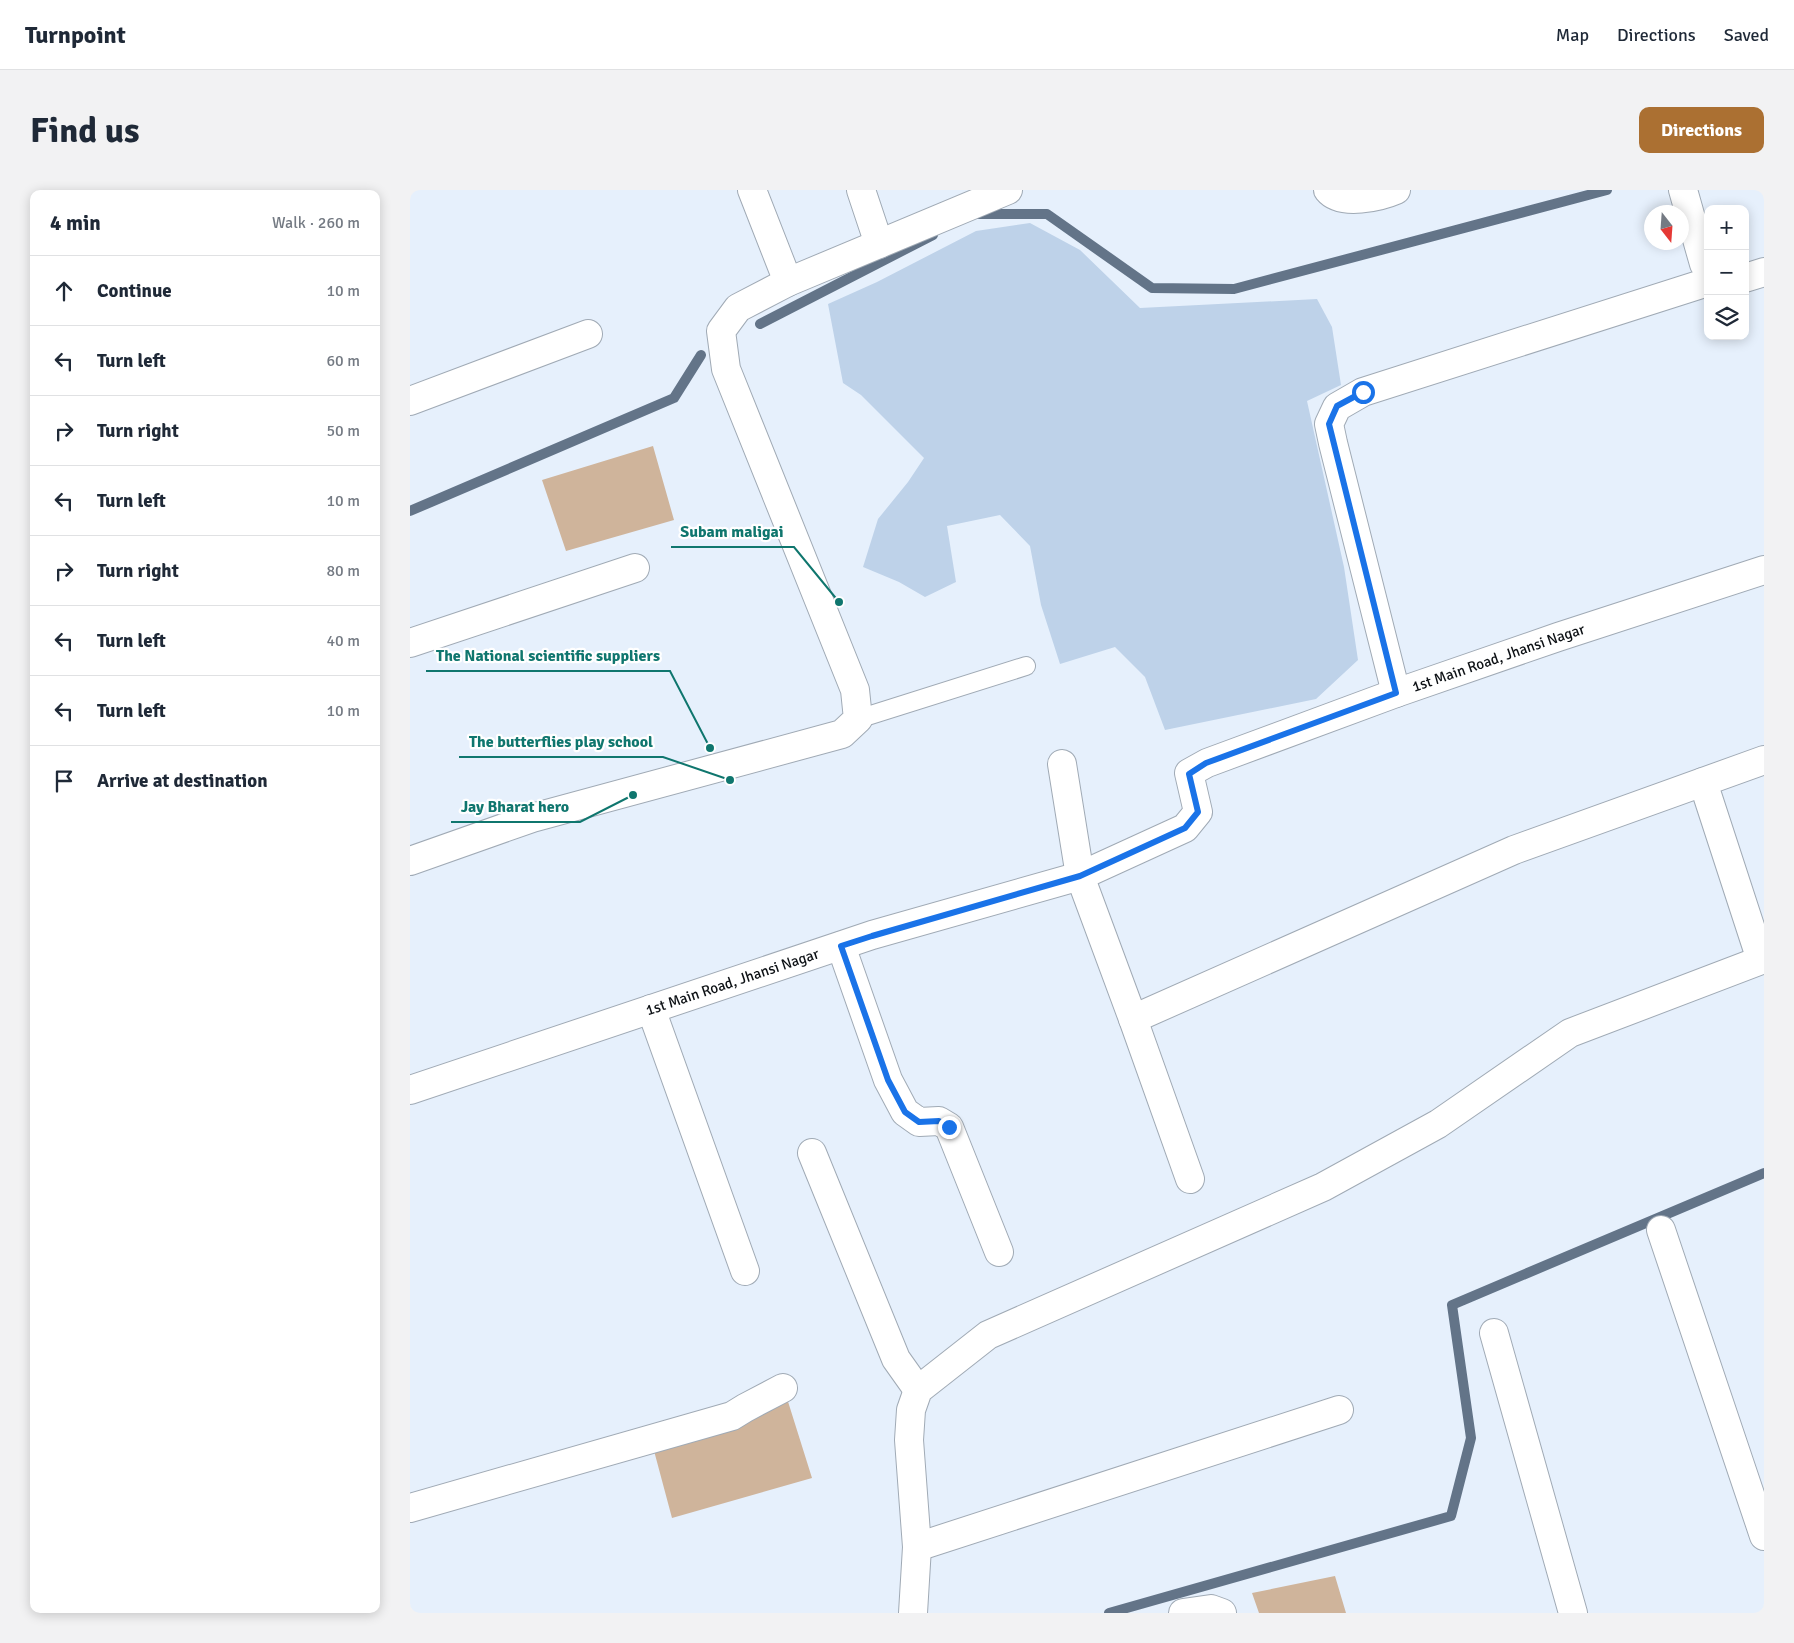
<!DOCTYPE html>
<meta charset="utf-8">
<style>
:root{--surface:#fff;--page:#f2f2f3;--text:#1f2937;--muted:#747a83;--line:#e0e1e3;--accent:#ab7032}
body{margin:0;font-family:Signika,sans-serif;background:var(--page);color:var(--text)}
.controls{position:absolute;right:15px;top:15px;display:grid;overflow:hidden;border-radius:10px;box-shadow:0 2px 12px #0003}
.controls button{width:45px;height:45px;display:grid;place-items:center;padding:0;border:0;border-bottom:1px solid var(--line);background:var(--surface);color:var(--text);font:25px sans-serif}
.compass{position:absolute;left:1234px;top:15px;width:45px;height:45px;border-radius:50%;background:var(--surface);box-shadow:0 2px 12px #0003;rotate:163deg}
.stop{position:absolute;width:15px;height:15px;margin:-11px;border:4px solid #1a73e8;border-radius:50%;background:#fff}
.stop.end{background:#1a73e8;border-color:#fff;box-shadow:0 1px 5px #0008}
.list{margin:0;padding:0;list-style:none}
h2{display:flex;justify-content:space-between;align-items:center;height:65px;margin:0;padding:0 20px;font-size:21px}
h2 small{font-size:16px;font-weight:400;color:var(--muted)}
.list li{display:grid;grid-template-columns:32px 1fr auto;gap:15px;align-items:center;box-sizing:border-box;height:70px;padding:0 20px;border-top:1px solid var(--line)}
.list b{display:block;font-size:19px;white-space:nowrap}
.list em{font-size:16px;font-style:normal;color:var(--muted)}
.icon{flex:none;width:28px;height:28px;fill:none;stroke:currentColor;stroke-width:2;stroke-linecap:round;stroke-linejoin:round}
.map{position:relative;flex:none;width:1354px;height:1423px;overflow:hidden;border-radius:10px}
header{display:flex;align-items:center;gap:30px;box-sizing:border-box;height:70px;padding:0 25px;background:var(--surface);border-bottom:1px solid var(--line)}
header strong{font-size:24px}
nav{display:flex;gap:28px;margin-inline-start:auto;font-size:18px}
.intro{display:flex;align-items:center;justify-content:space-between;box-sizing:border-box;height:120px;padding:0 30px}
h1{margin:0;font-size:35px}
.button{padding:12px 22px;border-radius:10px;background:var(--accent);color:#fff;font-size:18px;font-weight:700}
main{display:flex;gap:30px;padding:0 30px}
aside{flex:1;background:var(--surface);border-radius:10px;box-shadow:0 2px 12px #0003}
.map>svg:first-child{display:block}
.green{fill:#bed2e9}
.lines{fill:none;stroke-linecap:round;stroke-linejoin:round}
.stream{stroke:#637488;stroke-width:10}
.building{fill:#cfb49b}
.lane-casing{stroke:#a0aab5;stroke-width:20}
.street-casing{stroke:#a0aab5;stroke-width:30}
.lane{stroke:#fff;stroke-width:18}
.street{stroke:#fff;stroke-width:28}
.route{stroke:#1a73e8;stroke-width:6}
.labels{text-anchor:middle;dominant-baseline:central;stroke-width:4.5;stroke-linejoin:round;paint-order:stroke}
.street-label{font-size:15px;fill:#0c1014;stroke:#fff}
.leader{fill:none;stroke:#0f766e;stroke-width:2}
.callout-dot{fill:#0f766e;stroke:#fff;stroke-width:2}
.callout-label{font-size:16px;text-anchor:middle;font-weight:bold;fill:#0f766e;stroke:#fff;stroke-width:4.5;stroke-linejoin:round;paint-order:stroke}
</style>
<header>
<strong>Turnpoint</strong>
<nav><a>Map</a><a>Directions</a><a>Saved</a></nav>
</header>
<div class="intro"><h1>Find us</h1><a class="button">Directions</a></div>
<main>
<aside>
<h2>4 min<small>Walk · 260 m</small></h2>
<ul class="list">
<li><svg class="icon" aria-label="ahead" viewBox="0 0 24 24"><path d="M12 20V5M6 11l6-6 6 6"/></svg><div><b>Continue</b></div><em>10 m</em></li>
<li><svg class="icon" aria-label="left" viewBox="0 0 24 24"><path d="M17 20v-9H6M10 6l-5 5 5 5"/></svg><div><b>Turn left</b></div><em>60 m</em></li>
<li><svg class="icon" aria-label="right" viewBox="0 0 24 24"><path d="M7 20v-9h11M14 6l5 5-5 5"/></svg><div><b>Turn right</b></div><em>50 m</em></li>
<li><svg class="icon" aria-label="left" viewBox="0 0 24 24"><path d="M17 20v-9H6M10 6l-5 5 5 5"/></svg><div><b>Turn left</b></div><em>10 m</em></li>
<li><svg class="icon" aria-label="right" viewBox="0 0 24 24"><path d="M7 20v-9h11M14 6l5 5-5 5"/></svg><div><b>Turn right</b></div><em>80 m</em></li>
<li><svg class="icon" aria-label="left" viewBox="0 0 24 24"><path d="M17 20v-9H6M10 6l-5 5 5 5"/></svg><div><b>Turn left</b></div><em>40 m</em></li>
<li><svg class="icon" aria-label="left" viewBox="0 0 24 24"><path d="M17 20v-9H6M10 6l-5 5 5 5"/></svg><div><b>Turn left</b></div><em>10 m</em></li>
<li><svg class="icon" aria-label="arrive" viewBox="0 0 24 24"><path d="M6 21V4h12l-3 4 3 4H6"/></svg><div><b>Arrive at destination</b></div></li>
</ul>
</aside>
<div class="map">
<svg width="1354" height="1423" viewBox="0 0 1354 1423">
<rect width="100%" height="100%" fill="#e6f0fc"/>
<path class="green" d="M620 33 670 60 730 118 907 109 922 137 931 195 897 211 934 377 948 470 906 509 755 540 735 487 705 457 650 474 631 415 620 356 590 325 537 336 546 392 515 407 489 392 453 377 468 329 498 292 514 268 451 205 433 193 418 114 467 92 566 41Z"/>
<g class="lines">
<path class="stream" d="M565 24H637L742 98 824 99 1197 0
M350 134 523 45
M0 321 264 208 291 165
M699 1423 1041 1326 1061 1248 1042 1115 1354 983"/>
</g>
<path class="building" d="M243 256 264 330 156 361 132 290Z
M375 1202 402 1288 262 1328 243 1257Z
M925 1386 936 1423H849L842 1403Z"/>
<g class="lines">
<g class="lane-casing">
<path id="lane" d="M448 529 616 476"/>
</g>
<g class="street-casing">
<g id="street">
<path d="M342 0 378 92"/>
<path d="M451 0 469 54"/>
<path d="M918 0C931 16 970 7 986 0"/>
<path d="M1273 0 1294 74 1298 80"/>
<path d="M1335 88 1354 82"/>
<path d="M0 211 178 144"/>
<path d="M0 453 225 378"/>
<path d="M986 503 923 253 919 234 927 217 953 202 1298 92"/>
<path d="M652 574 670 686 723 829 780 989"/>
<path d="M1293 592 1351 770"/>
<path d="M0 671 122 628 432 544 448 529 445 500 316 179 311 141 328 118 378 92 598 0"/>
<path d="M431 756 478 890 495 922 509 932 529 931 539 937 589 1062"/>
<path d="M241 819 335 1081"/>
<path d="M723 829 1104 660 1354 570"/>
<path id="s1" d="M0 900 462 745 670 686 775 638 788 622 779 583 797 573 986 503 1148 447 1354 380"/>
<path d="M402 963 486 1169 508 1200"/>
<path d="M1251 1040 1354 1346"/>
<path d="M1084 1143 1163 1423"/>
<path d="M0 1318 322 1226 335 1218 373 1198"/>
<path d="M507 1357 929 1220"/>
<path d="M503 1423 507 1357 499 1250 501 1220 508 1200 578 1145 913 997 1028 934 1160 843 1354 769"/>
<path d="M773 1423 801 1419 812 1423"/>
</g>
</g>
<use href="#lane" class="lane"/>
<use href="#street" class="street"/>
</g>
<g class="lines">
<path class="route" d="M539 937 529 931 509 932 495 922 478 890 431 756 462 746 670 686 775 638 788 622 779 584 796 573 986 503 919 234 927 216 953 202"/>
</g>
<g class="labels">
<g class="street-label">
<text stroke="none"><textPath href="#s1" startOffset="1210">1st Main Road, Jhansi Nagar</textPath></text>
<text stroke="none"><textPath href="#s1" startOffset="340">1st Main Road, Jhansi Nagar</textPath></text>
</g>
</g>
<path class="leader" d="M429 412L384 357H261M300 558L260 481H16M320 590L253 567H49M223 605L170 632H41"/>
<g class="callout-dot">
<circle cx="429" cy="412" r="5"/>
<circle cx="300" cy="558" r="5"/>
<circle cx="320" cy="590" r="5"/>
<circle cx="223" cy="605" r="5"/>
</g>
<g class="callout-label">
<text x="322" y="347">Subam maligai</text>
<text x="138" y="471">The National scientific suppliers</text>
<text x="151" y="557">The butterflies play school</text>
<text x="105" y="622">Jay Bharat hero</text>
</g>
</svg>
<div class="controls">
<button>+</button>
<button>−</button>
<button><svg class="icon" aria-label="layers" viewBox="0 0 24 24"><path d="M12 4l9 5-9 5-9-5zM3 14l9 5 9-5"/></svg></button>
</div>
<svg class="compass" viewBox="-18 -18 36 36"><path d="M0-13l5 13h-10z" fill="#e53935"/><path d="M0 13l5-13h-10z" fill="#747a83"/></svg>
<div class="stop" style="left:953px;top:202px"></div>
<div class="stop end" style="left:539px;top:937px"></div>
</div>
</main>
